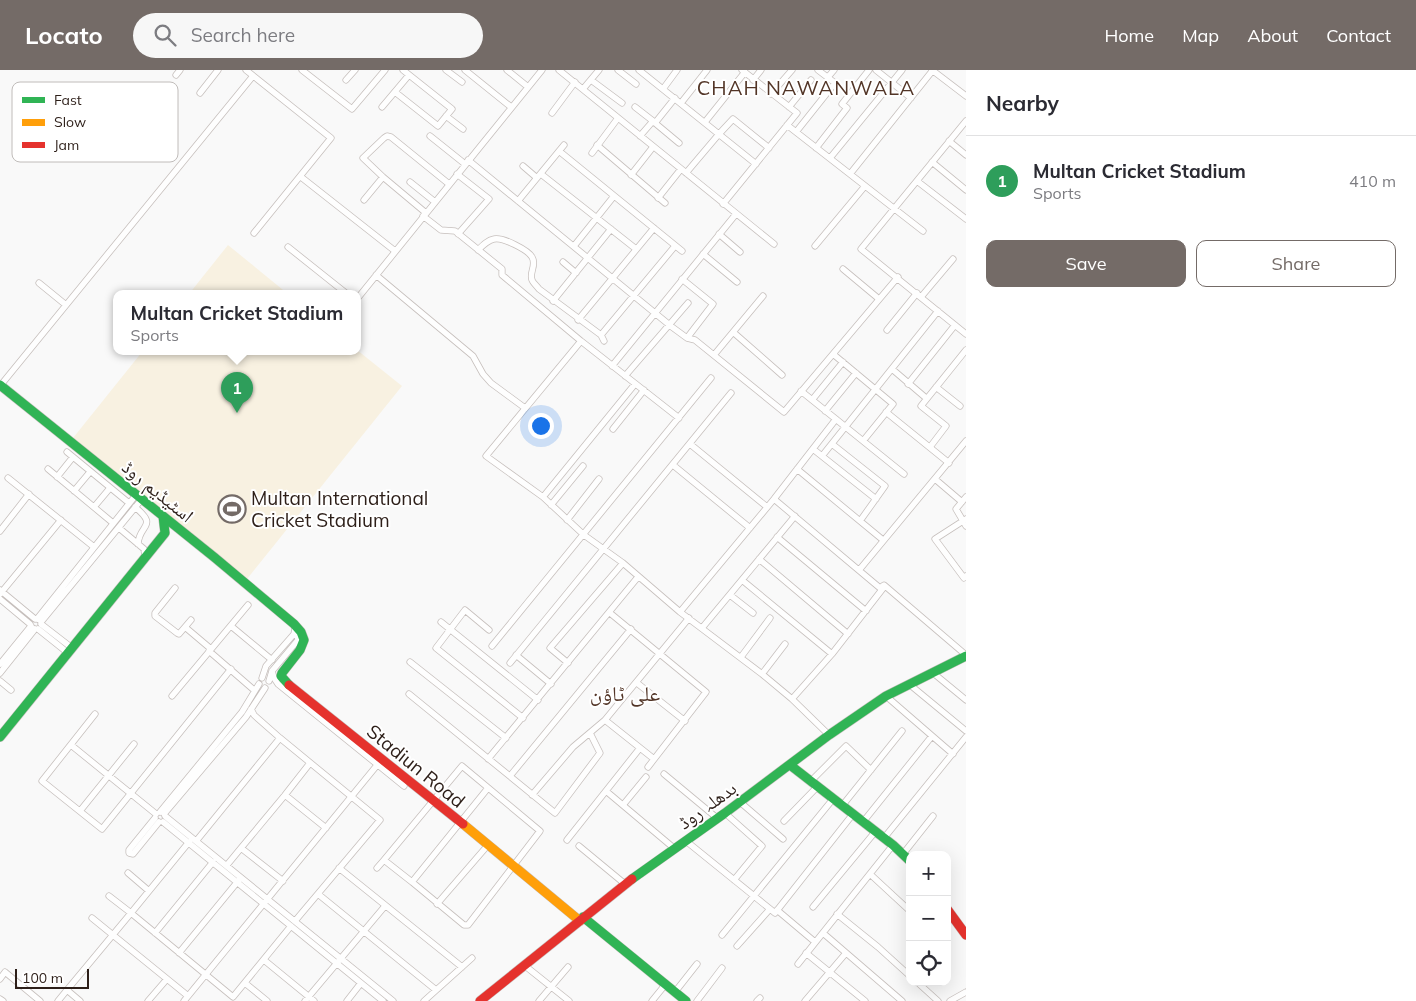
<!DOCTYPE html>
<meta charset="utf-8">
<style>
:root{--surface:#fff;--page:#f7f7f7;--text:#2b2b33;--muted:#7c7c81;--line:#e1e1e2;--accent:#746b67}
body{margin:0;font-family:Mulish,"Noto Naskh Arabic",sans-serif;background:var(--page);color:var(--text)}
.controls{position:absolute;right:15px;bottom:15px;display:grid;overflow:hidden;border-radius:10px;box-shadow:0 5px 20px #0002}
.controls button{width:45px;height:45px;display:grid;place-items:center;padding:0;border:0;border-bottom:1px solid var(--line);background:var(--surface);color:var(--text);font:25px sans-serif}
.scale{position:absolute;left:15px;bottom:12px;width:74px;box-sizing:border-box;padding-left:5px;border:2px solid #2d1f19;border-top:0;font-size:14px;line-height:18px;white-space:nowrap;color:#2d1f19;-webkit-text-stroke:4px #fff;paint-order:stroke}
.you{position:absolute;left:540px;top:355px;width:18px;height:18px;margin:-12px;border:4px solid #fff;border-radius:50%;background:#1a73e8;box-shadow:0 0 0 8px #1a73e833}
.badge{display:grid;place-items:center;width:32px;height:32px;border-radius:50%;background:var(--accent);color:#fff;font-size:16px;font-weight:700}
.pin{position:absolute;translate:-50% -41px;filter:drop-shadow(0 1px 2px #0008)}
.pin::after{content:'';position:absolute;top:26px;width:18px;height:15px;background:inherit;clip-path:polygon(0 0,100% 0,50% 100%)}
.popup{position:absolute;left:113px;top:220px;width:248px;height:65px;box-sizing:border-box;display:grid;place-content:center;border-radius:10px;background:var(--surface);filter:drop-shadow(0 1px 4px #0005);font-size:16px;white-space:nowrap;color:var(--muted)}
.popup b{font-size:19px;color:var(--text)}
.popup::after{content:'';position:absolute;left:50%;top:100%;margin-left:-10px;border:10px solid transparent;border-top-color:var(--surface)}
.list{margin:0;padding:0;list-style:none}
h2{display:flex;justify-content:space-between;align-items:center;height:65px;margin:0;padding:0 20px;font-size:21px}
h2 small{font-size:16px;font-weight:400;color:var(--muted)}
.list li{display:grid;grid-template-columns:32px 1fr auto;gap:15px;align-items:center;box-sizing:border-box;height:90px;padding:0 20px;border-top:1px solid var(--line)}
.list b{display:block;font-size:19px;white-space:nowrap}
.list p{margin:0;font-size:16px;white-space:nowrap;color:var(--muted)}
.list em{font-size:16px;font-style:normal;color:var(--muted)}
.actions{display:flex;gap:10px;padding:15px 20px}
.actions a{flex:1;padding:11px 0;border:1px solid var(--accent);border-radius:10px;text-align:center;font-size:18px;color:var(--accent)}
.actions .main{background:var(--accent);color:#fff}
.icon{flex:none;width:28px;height:28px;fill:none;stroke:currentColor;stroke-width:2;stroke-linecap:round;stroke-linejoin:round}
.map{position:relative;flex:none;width:966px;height:931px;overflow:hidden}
header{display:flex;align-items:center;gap:30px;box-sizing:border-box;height:70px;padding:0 25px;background:var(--accent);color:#fff}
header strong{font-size:24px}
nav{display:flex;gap:28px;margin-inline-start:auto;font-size:18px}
.search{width:350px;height:45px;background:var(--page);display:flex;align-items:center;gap:12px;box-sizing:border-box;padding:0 18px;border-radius:28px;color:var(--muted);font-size:19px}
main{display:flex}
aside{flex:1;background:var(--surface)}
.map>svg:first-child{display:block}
.pitch{fill:#f8f1e1}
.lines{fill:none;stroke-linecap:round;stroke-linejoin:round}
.street-casing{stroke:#c6bfbc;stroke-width:7}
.fast-casing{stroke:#c6bfbc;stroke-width:10}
.slow-casing{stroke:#c6bfbc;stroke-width:10}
.jam-casing{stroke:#c6bfbc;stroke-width:10}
.street{stroke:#fefefe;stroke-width:5.5}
.fast{stroke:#30b455;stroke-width:9}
.slow{stroke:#ff9f0a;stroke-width:9}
.jam{stroke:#e5322d;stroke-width:9}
.labels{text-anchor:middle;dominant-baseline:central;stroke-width:4;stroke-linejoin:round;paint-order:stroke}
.street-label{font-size:19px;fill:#2d1f19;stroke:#fff}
.poi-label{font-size:19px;fill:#2d1f19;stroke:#fff;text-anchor:start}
.neighbourhood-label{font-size:20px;letter-spacing:1px;fill:#523527;stroke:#fff}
.quarter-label{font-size:21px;fill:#523527;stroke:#fff}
.key{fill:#fff;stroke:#c0bcba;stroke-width:1}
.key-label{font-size:14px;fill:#2d1f19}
</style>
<header>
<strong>Locato</strong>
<div class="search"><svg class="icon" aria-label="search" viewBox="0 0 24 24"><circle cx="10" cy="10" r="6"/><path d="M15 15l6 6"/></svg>Search here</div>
<nav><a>Home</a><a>Map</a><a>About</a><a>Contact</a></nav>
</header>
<main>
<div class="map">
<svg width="966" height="931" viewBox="0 0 966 931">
<rect width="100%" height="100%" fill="#f9f9f9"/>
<path class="pitch" d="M228 175 288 224H189Z
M357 280 402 316 247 509 73 368 142 282H357Z"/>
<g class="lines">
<g class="street-casing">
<path id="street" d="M246 0 331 68 254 163
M302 0 352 39 385 0
M446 0 462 12
M465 0 511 37
M507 0 528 17
M559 0 774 174
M618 0 636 14
M639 0 756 94
M876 0 911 28
M932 0 966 26
M176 5 180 0
M828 7 834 0
M346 10 355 0
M591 10 622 33
M753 10 761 0
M583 19 599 0
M663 19 677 0
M395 22 438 56 452 39 403 0
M200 23 218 0
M771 24 792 0
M681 33 707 0
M382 37 409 5
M635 37 653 51
M789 37 811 10
M552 43 575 12
M446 46 463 59
M966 51 861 179 966 264
M705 52 745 2
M655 53 679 73
M787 55 923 161
M796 62 835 13 818 0
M430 66 465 94
M640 66 653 51 655 53 675 28
M949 71 966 85
M597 75 665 133
M816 78 847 38 842 34 869 0
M559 81 682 181
M592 83 618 48
M830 88 902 0
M468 90 672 257 687 268 695 270 784 342 898 207
M932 92 966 120
M523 96 537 108
M686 103 719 64 733 49 769 78
M457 104 489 129 458 164
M541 104 636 179
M850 104 933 0
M631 105 653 77
M301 107 395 181
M917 111 966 149
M410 112 435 132
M658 128 681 99
M364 130 383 107
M518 131 564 75
M723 134 797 43 742 0
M426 143 383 107 363 88 384 68 387 66 391 67 449 114
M423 146 441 160 455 161 460 165 502 199V205L581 271 679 348
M719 164 740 182
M574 176 614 126
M815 176 865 116
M288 177 347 224
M478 180C483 175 488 170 494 169 503 167 528 180 532 187 537 195 529 202 532 210 533 213 537 216 539 219L601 265 604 271
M703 184 737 212
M563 192 576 203
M843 199 879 229
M376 205 473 286 483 304 491 313 525 338
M682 209 713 234 687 268
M39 213 66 235
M921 227 953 189
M357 229 542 0
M553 231 611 159
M578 250 654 158
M887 260 917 223
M733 262 782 305
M601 265 675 176
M581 271 486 386 543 427 584 465 623 493 680 542 762 604 792 629 829 665
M833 284 893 334 863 371
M714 285 763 226
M612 296 736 144
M892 299 926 328
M625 306 688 233
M908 314 955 255
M0 316 253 6
M936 317 960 336
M801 321 904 404
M812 330 843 292
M825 341 856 303
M886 342 949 393
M613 359 644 320
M690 374 767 437
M832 374 885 416 860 451
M930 377 946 356 921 336 966 280
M813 379 876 429
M67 382 129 433
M822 386 938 241
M673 395 750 458
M48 399 113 453
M797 399 883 470
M57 407 73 387
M8 408 94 477
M935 409 962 432
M74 421 90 402
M543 427 635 314
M966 427 956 439 966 456
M774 429 880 518 884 515 966 585
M551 435 583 396
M94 437 110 418
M135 437C159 457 139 454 138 474
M966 449 935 469 964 508 966 506
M567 450 599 409
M119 458 144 479 145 487
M0 461 29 424
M777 467 866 541
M759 489 848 564
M860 499 966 371
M742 510 832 584
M175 518 155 543V546L177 563 179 564 191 550
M0 520 35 549
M0 524 61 450
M730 525 753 543
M0 529 30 554
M680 542 774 429 836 349
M610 543 706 622 648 697
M37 549 136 425
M41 552 142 429
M441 552 538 630
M41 554 72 578
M231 556 272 590
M185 557 211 579
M702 558 795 446
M38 559 68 583
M489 560 465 540 436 578 523 648
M492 576 711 308
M209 581 254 620
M516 585 551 614
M741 587 770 548
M410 592 506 668
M510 593 731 323
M568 593 550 578 623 493
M0 594 31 556
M272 601 274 608 278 614 404 716
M932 602 966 630
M0 603 35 559
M762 604 785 574
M262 608 266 596 294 564 295 559
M0 611 11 620
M269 611 272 601 298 570 296 559
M637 613 685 651
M909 614 966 661
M409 624 555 743 600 683 590 663
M172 626 248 535
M886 626 953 684
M792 629 832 584 884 517
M251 639 254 645 280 668 380 750 295 851
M95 644 42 711 102 759 231 599
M605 650 654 689
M71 675 156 744
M488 689 638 507
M664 704 717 748
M510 706 631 559
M811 711 846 676 871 700
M606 721 675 779
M285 725 310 693
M532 725 573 677 605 650 689 548
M740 732 783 769
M623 735 646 707
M842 736 902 661
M80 741 134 674
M160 742 242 642 259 614
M725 743 762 776 734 810
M164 744 246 647 265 618
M165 746 393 931
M155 748 129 780V783L133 784 159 752
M784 751 818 716
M163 752 383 931
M863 752 932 666
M884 768 966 667
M197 770 280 668
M567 770 640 678
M686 771 775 843 853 744
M189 772 131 843 233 927 291 856
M579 776 625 814
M903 784 933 746
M227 795 241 778
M339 798 462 897
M377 798 384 790
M128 803 149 821
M870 804 910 841
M283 811 241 778 285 725 326 758
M412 812 464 855H468L540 761 462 696 384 790 412 812 488 718
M318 824 436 920
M437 834 488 775
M813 837 875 762
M777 840 815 872
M837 844 878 877 910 906
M92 848 188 926
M155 863 213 792
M823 863 902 931
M722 865 833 729
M737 876 770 839
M179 883 239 810
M806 883 865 931
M264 890 314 931
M798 894 893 775
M524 895 569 931
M0 909 5 902 40 931
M917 912 938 931
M245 913 267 931
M67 920 131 843 109 826
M675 922 697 894
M0 929 3 931
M58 931 67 920 80 931
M148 931 167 909
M184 931 378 694
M305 931 385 836
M347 931 361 913
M424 931 472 888
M539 931 568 897
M652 931 665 915
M697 931 722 898
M757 931 760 928
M805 931 846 883
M950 931 966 922"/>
</g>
<g class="fast-casing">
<path id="fast" d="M0 315 214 487 294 554 301 562 304 570 300 580 282 603 281 606 289 615
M0 667 165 463 163 446
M790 695 893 775 910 791
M632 809 725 743 829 665 886 626 966 586
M583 847 686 931"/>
</g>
<g class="slow-casing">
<path id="slow" d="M463 754 580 851"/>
</g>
<g class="jam-casing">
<path id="jam" d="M289 615 463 754
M947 839 966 865
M480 931 632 809"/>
</g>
<use href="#street" class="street"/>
<use href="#fast" class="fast"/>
<use href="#slow" class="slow"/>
<use href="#jam" class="jam"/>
</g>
<defs>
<g id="stadium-ring" transform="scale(1.4375)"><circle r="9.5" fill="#fff" stroke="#746b67" stroke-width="1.5"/><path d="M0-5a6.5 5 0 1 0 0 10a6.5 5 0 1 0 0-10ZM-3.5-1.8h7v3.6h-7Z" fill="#746b67"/></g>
</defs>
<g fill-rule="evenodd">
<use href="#stadium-ring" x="232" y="439"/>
</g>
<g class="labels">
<g class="street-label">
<text transform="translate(158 421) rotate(39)">اسٹیڈیم روڈ</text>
<text transform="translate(416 696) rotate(39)">Stadiun Road</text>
<text transform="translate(707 735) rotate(-36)">بدھلہ روڈ</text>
</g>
<g class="poi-label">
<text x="251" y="428">Multan International<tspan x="251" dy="22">Cricket Stadium</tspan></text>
</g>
<g class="neighbourhood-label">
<text x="806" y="17">CHAH NAWANWALA</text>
</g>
<g class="quarter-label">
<text x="625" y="623">علی ٹاؤن</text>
</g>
</g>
<rect x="12" y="12" width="166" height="80" rx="8" class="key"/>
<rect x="22" y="27" width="23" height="6" fill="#30b455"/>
<rect x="22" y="49" width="23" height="7" fill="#ff9f0a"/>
<rect x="22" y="72" width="23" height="6" fill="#e5322d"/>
<g class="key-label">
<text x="54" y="35">Fast</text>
<text x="54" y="57">Slow</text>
<text x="54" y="80">Jam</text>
</g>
</svg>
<div class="controls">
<button>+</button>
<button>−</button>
<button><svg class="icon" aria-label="locate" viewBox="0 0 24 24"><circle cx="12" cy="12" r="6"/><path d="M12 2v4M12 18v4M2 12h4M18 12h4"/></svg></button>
</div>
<div class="scale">100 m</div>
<div class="you"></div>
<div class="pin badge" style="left:237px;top:343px;background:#2e9e5b">1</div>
<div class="popup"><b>Multan Cricket Stadium</b>Sports</div>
</div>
<aside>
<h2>Nearby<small></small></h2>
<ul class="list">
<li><span class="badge" style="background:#2e9e5b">1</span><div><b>Multan Cricket Stadium</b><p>Sports</p></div><em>410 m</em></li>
</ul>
<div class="actions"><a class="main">Save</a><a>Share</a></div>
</aside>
</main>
